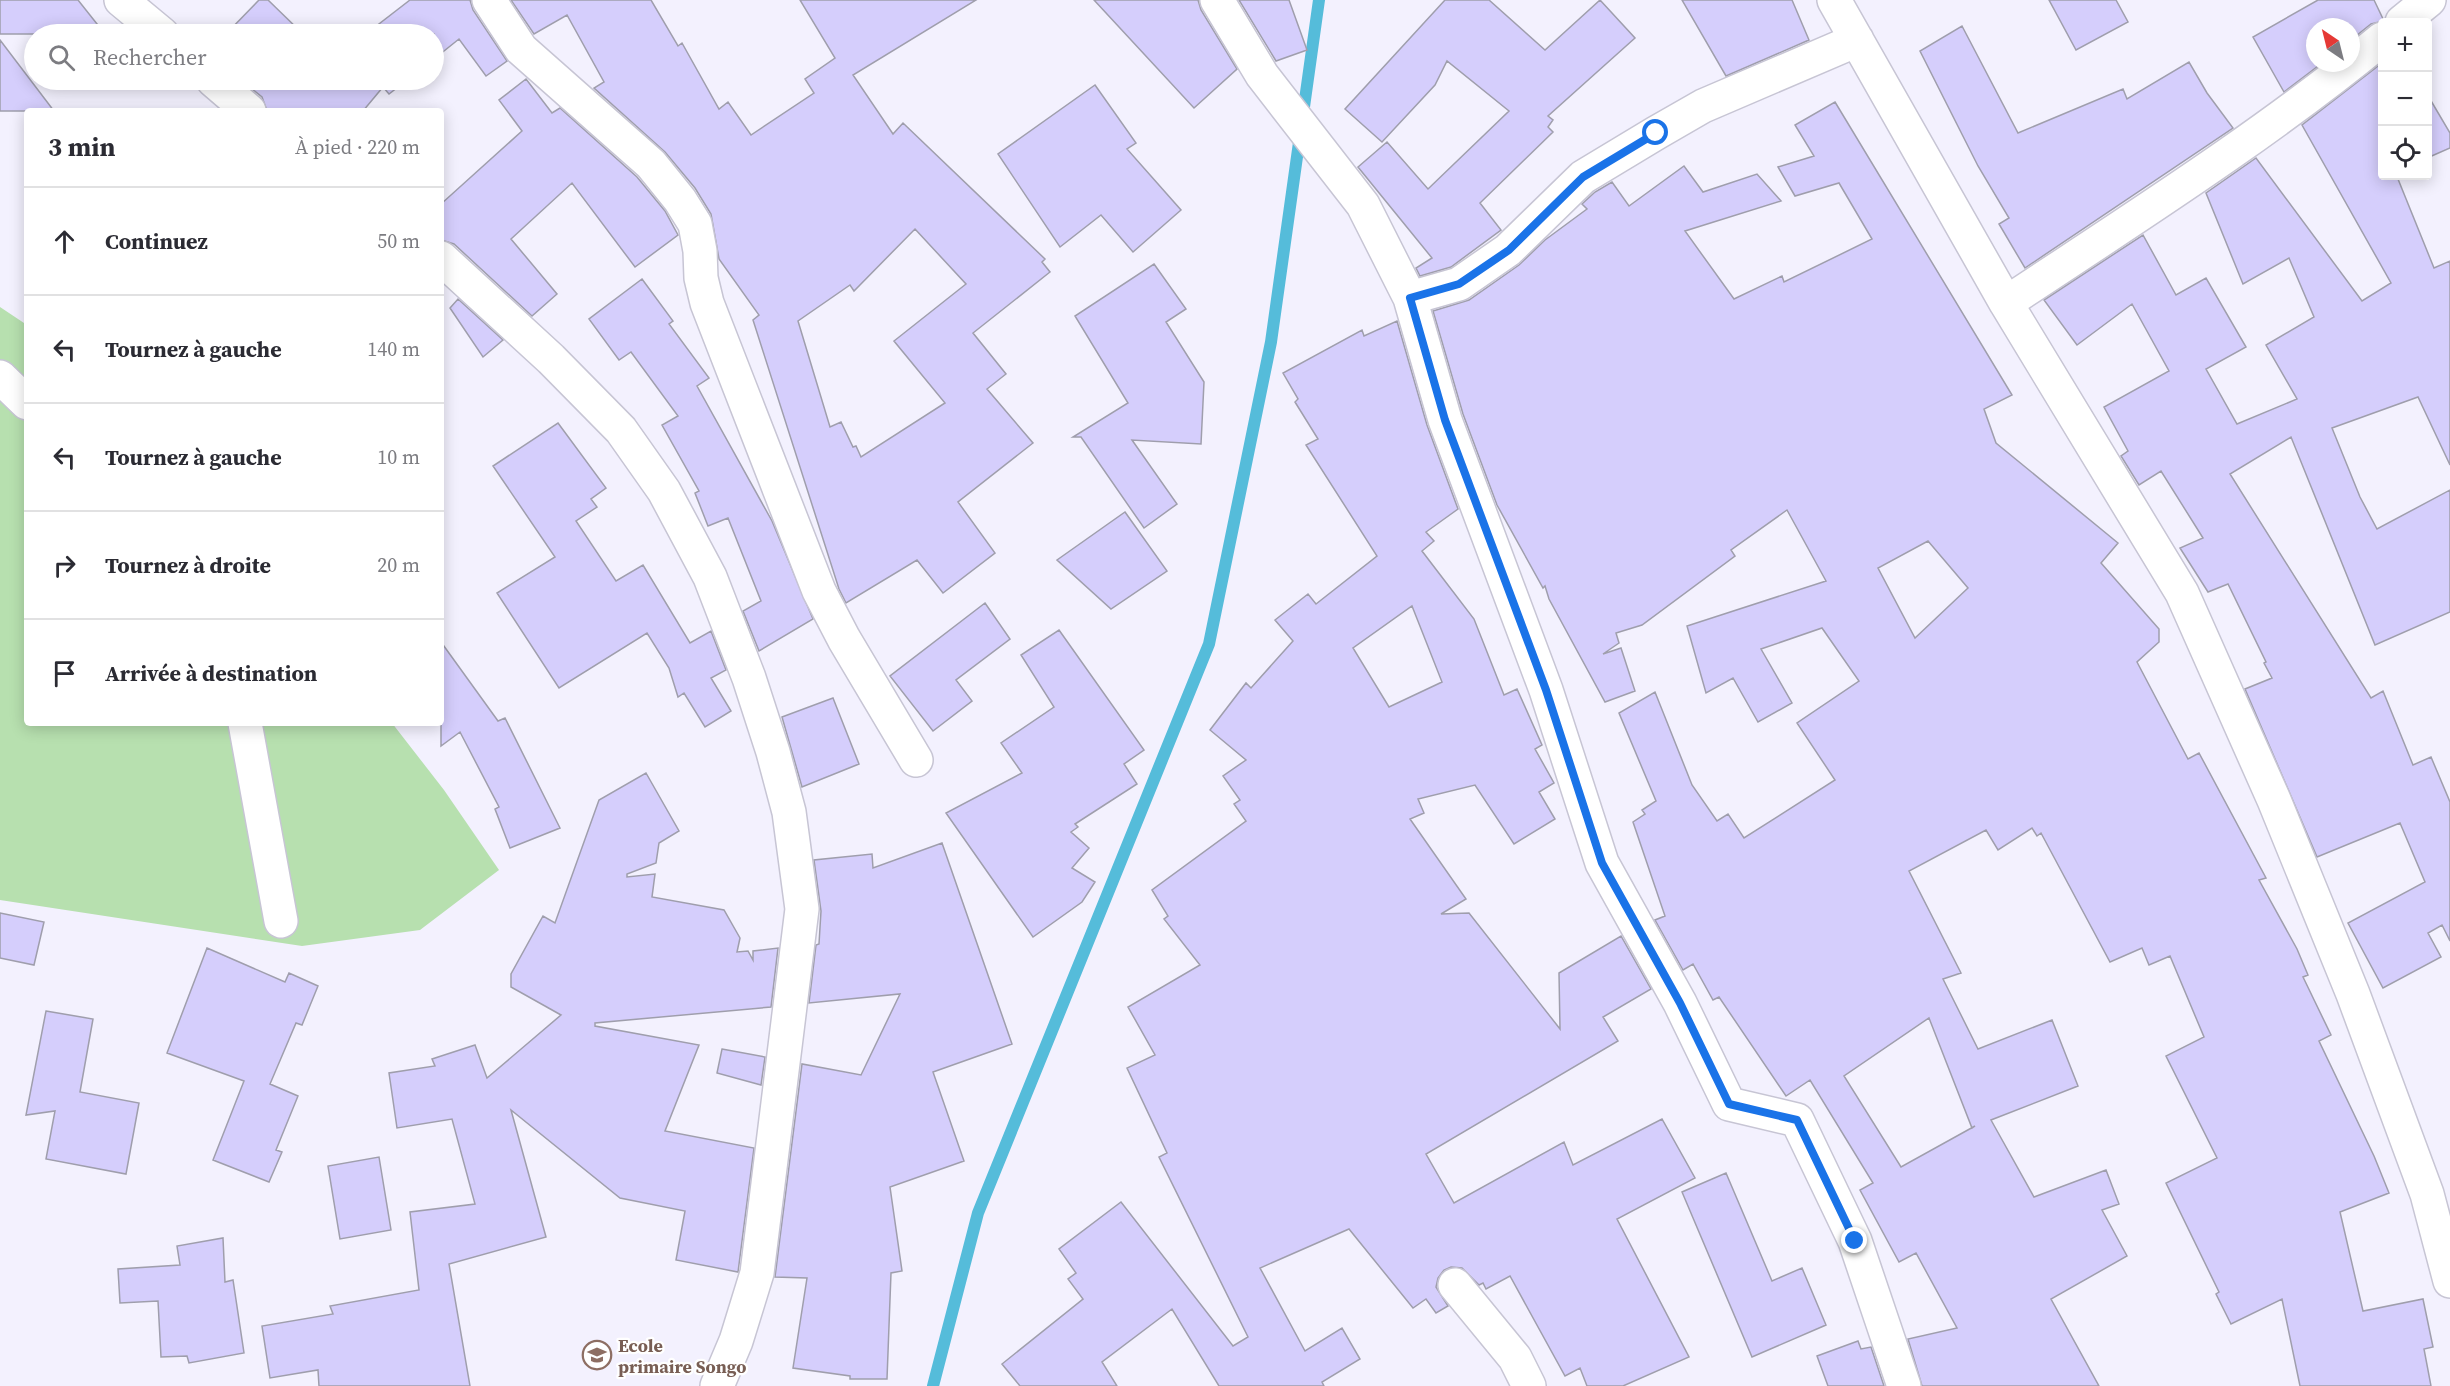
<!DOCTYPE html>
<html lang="fr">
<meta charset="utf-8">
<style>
:root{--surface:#fff;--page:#f7f7f7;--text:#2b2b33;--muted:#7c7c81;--line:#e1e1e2}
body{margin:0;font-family:"Source Serif 4",serif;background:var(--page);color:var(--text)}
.controls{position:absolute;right:18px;top:18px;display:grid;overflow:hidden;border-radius:6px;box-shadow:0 3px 15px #0003}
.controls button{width:54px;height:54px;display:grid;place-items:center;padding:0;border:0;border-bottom:2px solid var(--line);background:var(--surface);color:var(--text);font:30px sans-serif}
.compass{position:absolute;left:2306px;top:18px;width:54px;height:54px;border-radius:50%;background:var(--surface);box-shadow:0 3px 15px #0003;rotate:325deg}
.stop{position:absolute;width:18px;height:18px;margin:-14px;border:4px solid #1a73e8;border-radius:50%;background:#fff}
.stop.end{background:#1a73e8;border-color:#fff;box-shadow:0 2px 6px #0008}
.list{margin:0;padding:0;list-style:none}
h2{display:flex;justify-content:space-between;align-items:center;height:78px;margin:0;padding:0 24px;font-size:26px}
h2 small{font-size:20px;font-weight:400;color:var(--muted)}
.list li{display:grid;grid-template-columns:39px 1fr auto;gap:18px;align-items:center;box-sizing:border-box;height:108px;padding:0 24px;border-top:2px solid var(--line)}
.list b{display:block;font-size:22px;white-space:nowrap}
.list em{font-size:20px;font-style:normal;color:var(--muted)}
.icon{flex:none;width:33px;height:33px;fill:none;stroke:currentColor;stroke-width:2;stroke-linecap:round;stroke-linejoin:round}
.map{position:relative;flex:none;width:2450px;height:1386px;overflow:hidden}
.search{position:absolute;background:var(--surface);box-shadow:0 3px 15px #0003;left:24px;top:24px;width:420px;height:66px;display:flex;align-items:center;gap:15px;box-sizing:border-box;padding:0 21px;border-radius:33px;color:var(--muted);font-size:22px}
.panel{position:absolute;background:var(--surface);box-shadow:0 3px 15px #0003;left:24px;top:108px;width:420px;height:618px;border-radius:6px}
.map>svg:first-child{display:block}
.green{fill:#b7e0af}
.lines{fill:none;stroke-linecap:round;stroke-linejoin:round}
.stream{stroke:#55bcda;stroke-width:12}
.building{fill:#d5cefc;stroke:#9f9eac;stroke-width:1.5;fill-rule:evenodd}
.minor-casing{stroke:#c7c5d4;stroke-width:36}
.minor{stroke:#fff;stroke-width:33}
.route{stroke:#1a73e8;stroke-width:8}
.labels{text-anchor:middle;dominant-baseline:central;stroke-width:4.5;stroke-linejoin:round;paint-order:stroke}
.education-label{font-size:18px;font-weight:bold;fill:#785e54;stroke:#fff;text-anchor:start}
</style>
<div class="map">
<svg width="2450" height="1386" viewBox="0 0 2450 1386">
<rect width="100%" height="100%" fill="#f3f1fe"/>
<path class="green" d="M0 307 27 325V723H392L444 790 499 870 420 930 302 946 0 900Z"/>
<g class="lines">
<path class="stream" d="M933 1386 978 1213 1209 644 1271 342 1319 0"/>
</g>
<path class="building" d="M0 0H78L105 34H0Z
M259 0H268L303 34H226Z
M410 0H470L473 10 507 61 486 76 459 39 434 59V34H366Z
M511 0H651L678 46 682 43 719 109 728 102 751 135 814 93 805 79 835 58 800 0H976L853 75 893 134 903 123 1045 259 1042 262 1050 272 973 333 1006 374 987 389 1033 443 958 502 995 553 943 593 917 560 846 603 839 589 753 320 759 315 719 259 711 214 695 188 665 152 594 88 604 82 567 15 534 34ZM915 229 966 284 894 341 945 403 861 457 856 446 853 447 841 422 830 427 798 321 850 285 854 291Z
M1094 0H1198L1201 10 1237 69 1194 108Z
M1239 0H1289L1307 50 1276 61Z
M1445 0H1489L1545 50 1600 0 1635 38 1548 116 1553 120 1548 127 1553 132 1480 203 1501 230 1451 267 1420 276 1416 268 1432 258 1358 167 1387 142 1428 189 1509 111 1447 61 1435 85 1382 142 1345 109Z
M1682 0H1792L1809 40 1726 76Z
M2049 0H2116L2128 22 2076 50Z
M2318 0H2374L2384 21 2371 24 2351 40V27H2315V63H2322L2284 92 2253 37Z
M1962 26 2018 133 2123 89 2127 99 2189 62 2207 93 2233 128 2025 268 1999 224 2009 218 1978 166 1920 51Z
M0 40 54 111H0Z
M2382 63V176H2403L2398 179 2434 268 2450 261V465L2418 397 2332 428 2360 497 2377 529 2450 490V612L2375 645 2291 437 2230 474 2371 698 2383 691 2413 765 2431 757 2450 802V941L2442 925 2428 933 2441 957 2383 988 2348 923 2425 882 2400 823 2317 857 2245 689 2272 678 2264 663 2266 662 2228 584 2208 592 2180 548 2203 538 2161 471 2139 485 2121 456 2128 451 2104 407 2169 371 2132 304 2077 345 2044 300 2143 235 2176 295 2206 278 2246 347 2206 369 2237 424 2297 399 2266 345 2314 317 2289 258 2243 284 2206 193 2256 158 2362 301 2391 283 2302 125Z
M526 79 552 113 560 108 637 177 665 211 678 235 635 267 572 183 511 239 557 294 532 316 454 244 441 240V204L522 131 499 100Z
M241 80H407L389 94 383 87 363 111H267L262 97Z
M1095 85 1136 143 1127 149 1181 210 1133 252 1101 215 1060 247 998 154Z
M2427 94 2450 133V148L2427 158Z
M1835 102 2012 395 1984 409 1996 443 2118 543 2101 563 2159 629V642L2137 662 2188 759 2199 753 2266 878 2259 880 2297 949 2308 975 2303 977 2331 1035 2319 1041 2374 1156 2389 1193 2340 1212 2363 1311 2423 1299 2433 1347 2424 1349 2431 1386H2300L2282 1299 2231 1324 2216 1294 2219 1292 2166 1183 2217 1158 2166 1056 2204 1037 2170 956 2149 965 2142 948 2110 962 2041 833 2037 836 2032 828 1998 850 1986 830 1909 871 1961 973 1943 979 1978 1049 2052 1020 2078 1086 1991 1120 2034 1197 2106 1170 2119 1204 2102 1210 2127 1256 2051 1299 2099 1386H1922L1908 1339 1957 1328 1916 1253 1899 1262 1860 1190 1873 1183 1810 1080 1786 1096 1719 997 1713 1000 1693 964 1683 970 1655 920 1665 916 1633 822 1645 814 1642 810 1656 801 1619 713 1655 692 1692 785 1717 821 1728 814 1744 838 1835 780 1797 723 1859 681 1822 628 1761 649 1792 703 1758 722 1733 678 1706 693 1687 626 1826 581 1787 510 1731 550 1735 556 1642 625 1616 633 1619 643 1603 654 1621 648 1635 691 1605 702 1549 599 1545 586 1543 588 1497 505 1463 414 1433 311 1469 300 1519 265 1545 240 1587 209 1582 204 1595 192 1612 182 1629 206 1684 166 1703 192 1757 174 1781 201 1685 231 1734 299 1782 276 1784 282 1872 239 1839 183 1795 196 1778 167 1814 156 1795 125ZM1928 541 1968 588 1915 638 1878 568ZM1929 1018 1972 1128 1975 1126 1901 1167 1844 1076Z
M1154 264 1186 309 1166 322 1204 382 1201 444 1132 440 1177 504 1144 528 1081 437H1073L1128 403 1075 316Z
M642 279 673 321 669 324 709 378 697 386 772 521 813 619 759 651 743 611 761 601 728 518 708 526 695 493 699 491 662 425 678 416 631 352 619 360 589 319Z
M458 299 503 340 483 357 450 308Z
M1397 321 1427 425 1458 509 1426 532 1434 541 1422 551 1474 619 1504 695 1517 689 1542 745 1535 749 1554 783 1539 792 1555 819 1514 844 1475 785 1418 799 1424 813 1410 819 1466 899 1441 914 1469 913 1560 1029 1559 973 1621 936 1651 989 1603 1017 1618 1041 1426 1154 1454 1203 1564 1142 1573 1165 1662 1119 1695 1178 1617 1219 1689 1357 1623 1386H1587L1580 1368 1565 1376 1510 1276 1486 1289 1483 1283 1479 1285 1462 1268 1451 1267 1444 1270 1438 1278 1436 1287 1448 1306 1436 1313 1426 1299 1413 1308 1349 1229 1260 1268 1305 1351 1342 1328 1360 1359 1322 1382 1324 1386H1219L1172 1309 1102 1362 1117 1386H1020L1002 1364 1083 1299 1068 1279 1076 1273 1059 1249 1121 1202 1233 1346 1248 1337 1159 1157 1167 1153 1127 1068 1155 1055 1128 1007 1200 965 1164 919 1168 916 1152 890 1246 821 1234 804 1240 800 1223 776 1246 760 1210 730 1246 683 1251 688 1293 641 1275 620 1308 594 1316 604 1377 556 1306 445 1318 439 1295 402 1298 399 1283 373 1362 330 1364 336ZM1412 606 1442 682 1389 707 1353 648Z
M558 423 606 488 591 499 597 507 576 521 616 581 643 565 690 643 711 631 726 670 711 678 731 711 705 727 684 693 678 697 669 668 647 633 559 688 497 593 555 557 493 466Z
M1125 512 1167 571 1111 609 1057 560Z
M985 603 1010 639 956 680 972 701 933 731 890 676Z
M1059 630 1144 750 1124 764 1137 784 1075 824 1078 827 1071 832 1089 848 1072 868 1095 882 1082 902 1033 937 946 813 1022 773 1001 743 1054 707 1021 655Z
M441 642 498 721 505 718 560 828 510 848 495 809 499 807 460 732 441 746Z
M833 698 859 764 802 787 782 717Z
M646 773 679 831 659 843 656 863 627 874V877L655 874 652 897 724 910 740 938 737 952 748 951 753 960V951L778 948 771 1007 595 1023V1026L699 1045 665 1131 754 1148 738 1272 676 1260 685 1211 620 1198 511 1110 546 1237 449 1264 470 1386H319L318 1370 270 1378 262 1326 333 1314 330 1306 419 1290 410 1212 475 1204 452 1119 397 1128 389 1073 435 1066 432 1059 475 1045 487 1078 561 1015 511 987V974L543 916 555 923 599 800Z
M942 843 1012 1044 933 1072 964 1161 890 1187 902 1271 891 1273 887 1379H850V1376L793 1368 807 1278 775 1277 802 1064 861 1075 900 994 809 1003 816 945 819 944 821 911 814 860 872 854 873 868Z
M0 913 44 922 34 965 0 958Z
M207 948 285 982 289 973 318 986 302 1025 296 1023 270 1084 298 1096 276 1150 282 1152 269 1182 213 1160 244 1081 167 1053Z
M46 1011 93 1019 80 1092 139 1103 126 1174 46 1159 55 1111 26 1115Z
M722 1049 765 1057 761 1085 717 1073Z
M379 1157 391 1230 340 1239 328 1166Z
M1726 1173 1772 1281 1802 1268 1826 1325 1752 1357 1682 1192Z
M223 1238 225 1282 233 1280 244 1353 189 1363 187 1356 161 1357 158 1301 120 1303 118 1269 180 1265 177 1246Z
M1858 1341 1861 1349 1871 1347 1884 1386H1828L1817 1356Z"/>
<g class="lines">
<g class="minor-casing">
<path id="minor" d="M121 0 162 34
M489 0 521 49 651 164 680 200 695 224 700 251 701 278 707 303 819 591 844 639 916 760
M1217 0 1262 75 1363 205 1410 298 1445 420 1546 690 1602 863 1680 1003 1729 1104 1797 1120 1855 1241 1904 1386
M1834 0 2006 303 2182 593 2274 800 2353 994 2427 1194 2450 1281
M2402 22 2429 0
M213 80 249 111
M441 258 551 359 621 430 664 491 710 577 749 678 773 752 789 812 802 909 757 1273 736 1341 717 1386
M1410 298 1459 284 1508 250 1583 177 1656 133 1703 106 1857 40
M2006 303C2134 218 2264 136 2382 39
M0 377 27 403
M245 723 281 921
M1455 1285 1515 1358 1529 1386"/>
</g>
<use href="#minor" class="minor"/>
</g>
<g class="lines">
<path class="route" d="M1656 133 1583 177 1509 250 1459 284 1410 298 1445 420 1546 690 1602 863 1680 1003 1729 1104 1797 1120 1855 1241"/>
</g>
<defs>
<g id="school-ring" transform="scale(1.5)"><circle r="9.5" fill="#fff" stroke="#8d6e63" stroke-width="1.5"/><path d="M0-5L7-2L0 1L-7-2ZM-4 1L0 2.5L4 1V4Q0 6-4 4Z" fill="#8d6e63"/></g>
</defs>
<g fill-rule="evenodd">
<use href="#school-ring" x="597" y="1355"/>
</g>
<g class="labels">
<g class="education-label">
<text x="618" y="1345">Ecole<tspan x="618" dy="21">primaire Songo</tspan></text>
</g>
</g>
</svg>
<div class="controls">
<button>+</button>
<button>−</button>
<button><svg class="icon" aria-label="locate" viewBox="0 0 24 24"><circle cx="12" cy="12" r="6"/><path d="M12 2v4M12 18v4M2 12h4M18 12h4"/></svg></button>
</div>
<svg class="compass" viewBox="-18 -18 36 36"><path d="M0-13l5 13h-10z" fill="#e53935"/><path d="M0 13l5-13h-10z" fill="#7c7c81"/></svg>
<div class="stop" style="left:1656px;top:133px"></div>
<div class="stop end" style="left:1855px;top:1241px"></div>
<div class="search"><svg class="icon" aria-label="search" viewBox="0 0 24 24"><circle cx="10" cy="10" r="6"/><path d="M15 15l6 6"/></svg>Rechercher</div>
<section class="panel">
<h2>3 min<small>À pied · 220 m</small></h2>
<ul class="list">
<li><svg class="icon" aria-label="ahead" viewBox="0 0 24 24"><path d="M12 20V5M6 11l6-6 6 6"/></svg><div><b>Continuez</b></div><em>50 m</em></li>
<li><svg class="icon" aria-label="left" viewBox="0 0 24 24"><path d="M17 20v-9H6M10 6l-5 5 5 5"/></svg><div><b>Tournez à gauche</b></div><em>140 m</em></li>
<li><svg class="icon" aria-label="left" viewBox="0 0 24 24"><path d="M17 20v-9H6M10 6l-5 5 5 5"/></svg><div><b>Tournez à gauche</b></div><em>10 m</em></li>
<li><svg class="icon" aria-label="right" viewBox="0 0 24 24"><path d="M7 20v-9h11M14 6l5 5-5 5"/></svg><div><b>Tournez à droite</b></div><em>20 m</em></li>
<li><svg class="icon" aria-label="arrive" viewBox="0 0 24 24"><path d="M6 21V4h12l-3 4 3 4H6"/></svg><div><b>Arrivée à destination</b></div></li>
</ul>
</section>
</div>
